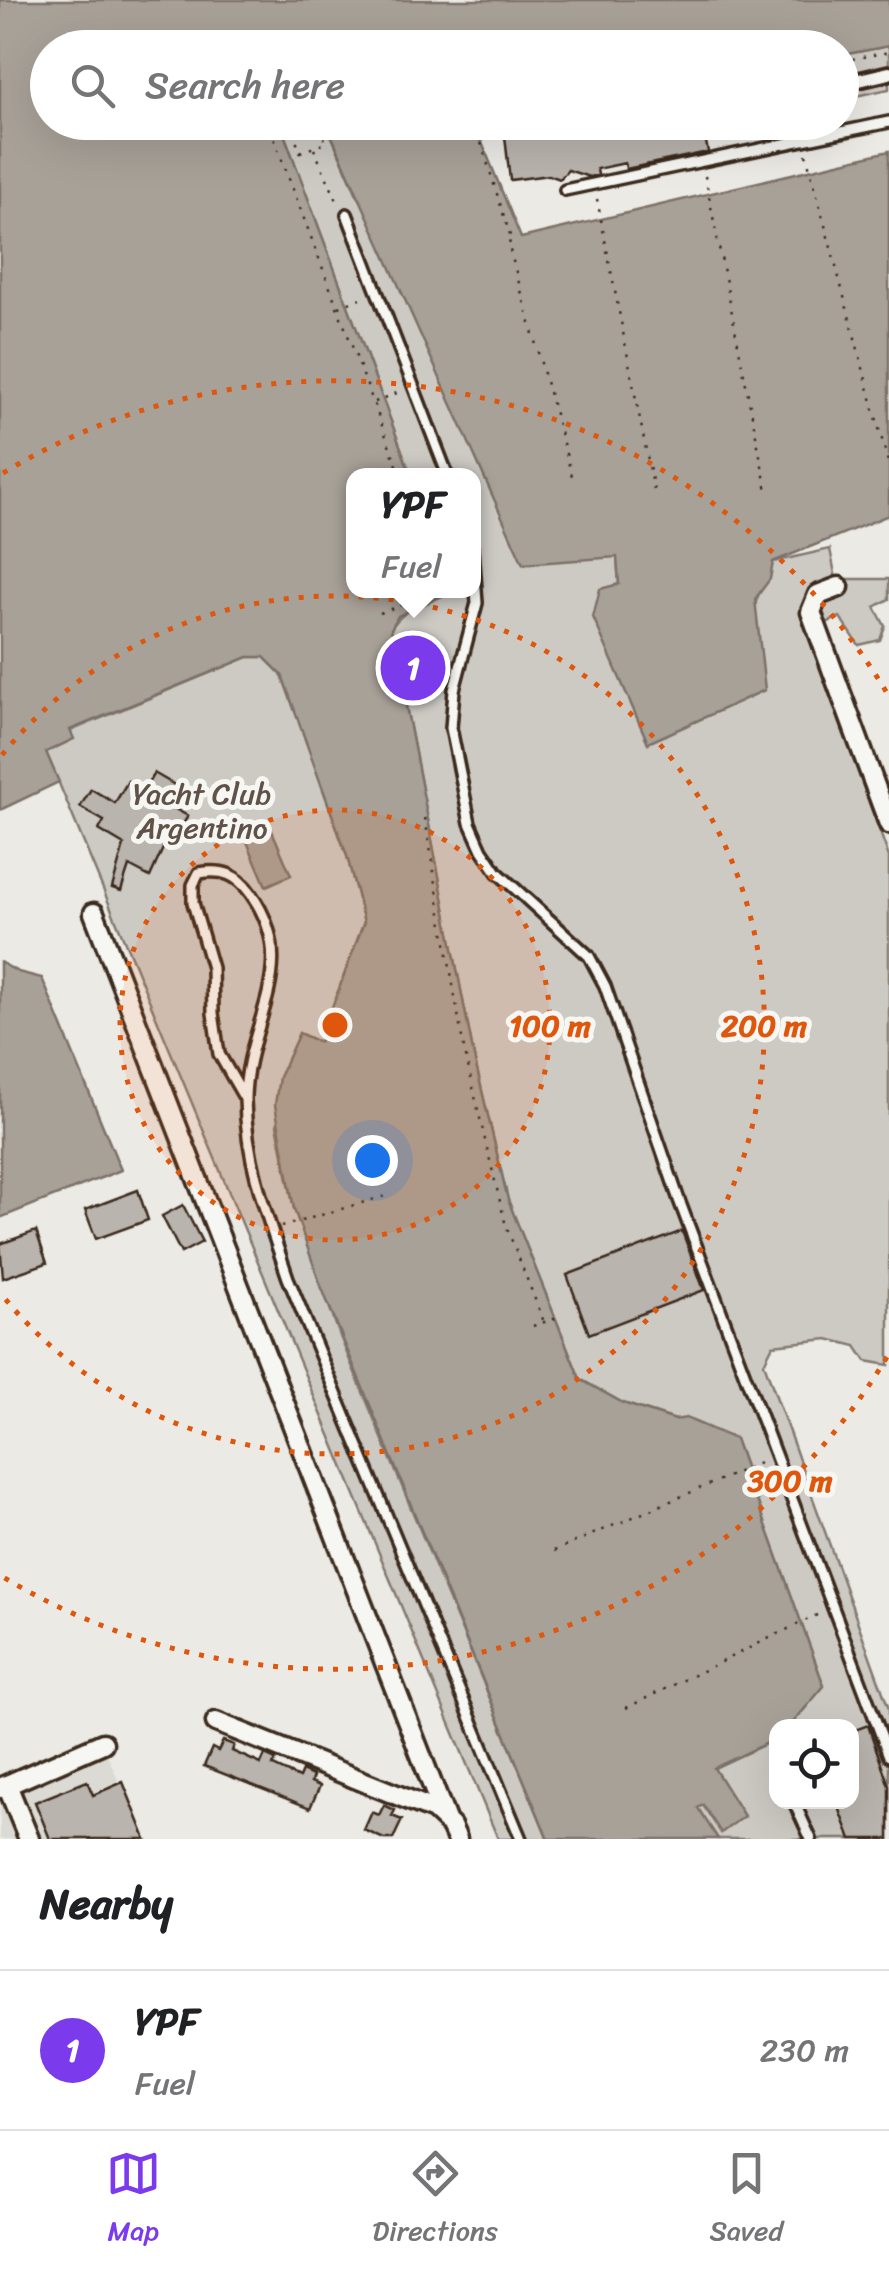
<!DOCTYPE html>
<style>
:root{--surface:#fff;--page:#f6f6f6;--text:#202124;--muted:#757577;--line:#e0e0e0;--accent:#7c3aed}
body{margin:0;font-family:Sriracha,sans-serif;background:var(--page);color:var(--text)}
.controls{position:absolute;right:30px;bottom:30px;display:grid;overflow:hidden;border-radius:20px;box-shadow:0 10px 40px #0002}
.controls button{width:90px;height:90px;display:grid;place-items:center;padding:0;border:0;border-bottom:2px solid var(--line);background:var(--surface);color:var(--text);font:50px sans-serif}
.you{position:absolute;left:372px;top:1160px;width:35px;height:35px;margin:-25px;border:8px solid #fff;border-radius:50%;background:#1a73e8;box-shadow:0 0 0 15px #1a73e833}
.badge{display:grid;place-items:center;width:65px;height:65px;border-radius:50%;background:var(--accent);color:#fff;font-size:32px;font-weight:700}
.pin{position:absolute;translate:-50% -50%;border:5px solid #fff;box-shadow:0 2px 10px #0006}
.popup{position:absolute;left:346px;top:468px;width:135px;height:130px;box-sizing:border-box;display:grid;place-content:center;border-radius:20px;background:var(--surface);filter:drop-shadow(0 2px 8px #0005);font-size:32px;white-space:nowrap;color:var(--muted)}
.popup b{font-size:38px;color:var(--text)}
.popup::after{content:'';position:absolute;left:50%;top:100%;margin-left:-20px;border:20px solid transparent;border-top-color:var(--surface)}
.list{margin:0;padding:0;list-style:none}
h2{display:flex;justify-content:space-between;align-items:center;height:130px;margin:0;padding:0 40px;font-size:42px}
h2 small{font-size:32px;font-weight:400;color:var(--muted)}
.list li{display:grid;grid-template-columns:65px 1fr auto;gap:30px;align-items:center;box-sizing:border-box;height:160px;padding:0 40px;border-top:2px solid var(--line)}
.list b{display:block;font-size:38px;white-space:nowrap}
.list p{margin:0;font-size:32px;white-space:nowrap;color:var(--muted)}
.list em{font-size:32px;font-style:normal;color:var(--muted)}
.icon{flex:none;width:55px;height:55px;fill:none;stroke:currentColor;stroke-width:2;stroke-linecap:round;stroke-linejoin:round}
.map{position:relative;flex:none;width:889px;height:1839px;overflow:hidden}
.search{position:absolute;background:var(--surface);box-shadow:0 10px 40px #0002;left:30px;right:30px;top:30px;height:110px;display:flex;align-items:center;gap:25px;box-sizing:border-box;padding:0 35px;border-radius:55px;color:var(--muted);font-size:38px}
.sheet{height:290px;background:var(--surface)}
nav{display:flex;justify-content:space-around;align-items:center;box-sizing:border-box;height:140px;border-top:2px solid var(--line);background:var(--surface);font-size:28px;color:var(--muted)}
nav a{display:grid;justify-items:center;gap:5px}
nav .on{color:var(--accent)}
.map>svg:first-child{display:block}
.built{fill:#dcdad4}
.green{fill:#cdcac4;stroke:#847a71;stroke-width:2.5}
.water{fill:#a8a198;stroke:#7c7167;stroke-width:2.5}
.building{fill:#bab4ae;stroke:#3b2a1e;stroke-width:2.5}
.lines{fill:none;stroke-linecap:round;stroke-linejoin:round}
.service-casing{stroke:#3b2a1e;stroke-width:16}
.pedestrian-casing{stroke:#3b2a1e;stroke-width:20}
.minor-casing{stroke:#3b2a1e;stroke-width:25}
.path{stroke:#3b2a1e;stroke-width:2.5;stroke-dasharray:2.5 8;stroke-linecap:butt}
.service{stroke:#f6f6f2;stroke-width:9}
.pedestrian{stroke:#f6f6f2;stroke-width:12}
.minor{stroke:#f6f6f2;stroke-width:18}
.ring{fill:none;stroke:#df570d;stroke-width:5;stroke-dasharray:5 10}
.labels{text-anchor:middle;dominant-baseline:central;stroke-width:10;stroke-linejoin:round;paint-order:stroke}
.park-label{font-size:30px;fill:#605248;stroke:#f6f6f2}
.centre{fill:#df570d;stroke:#f6f6f2;stroke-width:5}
.ring-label{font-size:30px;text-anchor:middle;font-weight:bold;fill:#df570d;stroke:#f6f6f2;stroke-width:10;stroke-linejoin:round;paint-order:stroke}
</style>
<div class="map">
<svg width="889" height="1839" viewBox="0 0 889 1839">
<rect width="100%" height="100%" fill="#ebeae5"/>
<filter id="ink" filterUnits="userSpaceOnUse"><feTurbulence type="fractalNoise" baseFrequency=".01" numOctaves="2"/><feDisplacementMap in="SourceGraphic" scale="20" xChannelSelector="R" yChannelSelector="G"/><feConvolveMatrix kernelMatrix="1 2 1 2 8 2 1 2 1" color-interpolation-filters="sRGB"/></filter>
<g filter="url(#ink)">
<path class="built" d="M107 1754 143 1839H0V1800Z"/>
<path class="green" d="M889 46V89L842 99V55Z
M280 123H326L357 195 617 556 619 585 755 608C755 594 769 580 773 562L830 549 836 579H889V599L875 607 885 626 880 640 859 645 840 617 807 631 889 857V1365L866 1361 856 1346 828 1339 773 1345 764 1363 889 1709V1839H718L697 1808 702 1804 743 1816 713 1768 776 1739V1802H852V1726H790L824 1686 735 1439 623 1403 580 1379 508 1200 474 1057 391 629C404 605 447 591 473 590V476L411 475Z
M248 657H264L282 675 347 856 364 922 319 1043 277 1125 294 1209 341 1339 548 1839H498L46 752 73 739 70 731Z"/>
<path class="water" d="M0 0H889V46L842 55V48H48V122L280 123 411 475 353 476V590L453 591 398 616 391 629 474 1057 508 1200 580 1379 623 1403 675 1420 686 1418 735 1439 824 1686 790 1726H776V1739L714 1768 744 1816 721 1833 703 1805 698 1808 718 1839H548L321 1286 294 1209 275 1105 279 1077 299 1033 319 1042 364 922 347 856 282 675 264 657H248L70 730 74 739 46 752 59 782 0 810Z
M326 123H395L399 131 477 123 407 131 478 133 521 238 889 151V515L773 562 770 579 755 599 765 690 648 743 593 617 600 589 619 584 617 557 523 564Z
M270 826 291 875 266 886 245 837Z
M0 962 18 972 42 978 121 1170 0 1218Z"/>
<path class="building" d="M535 122H626L633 133 684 122H702L708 152 626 169 625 163 597 169 598 175 589 177 568 170 560 179 549 175 510 180 504 128Z
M154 773 185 791 175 809 188 816 183 824 193 829 187 840 177 834 170 847 165 844 150 877 129 866 121 891 112 888 124 845 99 830 104 821 80 807 91 789 115 803 128 781 144 790Z
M138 1190 148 1220 96 1239 85 1210Z
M183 1205 202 1242 181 1253 162 1216Z
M36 1231 47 1263 3 1278 0 1244Z
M682 1231 704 1290 589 1334 567 1275Z
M868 1725 889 1786V1839H851L837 1802H852V1731Z
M223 1741 234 1745 232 1751 261 1764 265 1755 276 1760 273 1766 299 1778 302 1771 313 1776 311 1782 320 1786 310 1808 204 1766 212 1748 218 1751Z
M87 1781 93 1795 123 1782 146 1839H50L35 1802Z
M384 1805 395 1810 392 1816 402 1820 393 1839H384L364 1830 372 1812 379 1815Z"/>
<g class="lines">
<g class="service-casing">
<path id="service" d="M565 190 889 122
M347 214 448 476
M473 549 477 603 454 690 451 728 470 823 482 850 497 872 589 956 605 986 679 1200 889 1756
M245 1099 219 1054 213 1013 212 968 193 903V885L199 873C223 869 237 874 251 894 303 968 245 1023 245 1100 246 1162 268 1219 288 1278L521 1839
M794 1802 811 1839"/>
</g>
<g class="pedestrian-casing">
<path id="pedestrian" d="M842 84 889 73"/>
</g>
<g class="minor-casing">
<path id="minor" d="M839 587 818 595 811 612 889 824
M94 913 446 1820
M216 1722 434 1810 451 1826 457 1839
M7 1785 29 1839
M0 1788 103 1743"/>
</g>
<path class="path" d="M842 61 889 52
M290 122 300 152 326 143 319 122
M478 133 512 242 508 243 572 476
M274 139 401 476
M314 149 339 205
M806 154 888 462
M705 176 767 491
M597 199 654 491
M339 307 364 297
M375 402 404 390
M444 590 445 595
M380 613 440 590
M425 818 463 1044 485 1140 506 1226 544 1322
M281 1227 385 1196
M533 1326 556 1318
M554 1551 764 1461
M626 1708 823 1612"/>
<use href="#service" class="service"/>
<use href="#pedestrian" class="pedestrian"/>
<use href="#minor" class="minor"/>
</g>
</g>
<circle cx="335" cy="1025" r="215" fill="#df570d" fill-opacity=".12"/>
<g class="ring">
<circle cx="335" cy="1025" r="215"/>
<path d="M2 755A429 429 0 1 1 2 1295"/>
<path d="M887 1357A644 644 0 0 1 3 1577M3 473A644 644 0 0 1 887 693"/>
</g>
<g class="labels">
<g class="park-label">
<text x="202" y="794">Yacht Club<tspan x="202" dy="34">Argentino</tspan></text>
</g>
</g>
<circle cx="335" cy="1025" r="15" class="centre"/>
<g class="ring-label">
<text x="550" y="1036">100 m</text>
<text x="764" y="1036">200 m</text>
<text x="790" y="1491">300 m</text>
</g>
</svg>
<div class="controls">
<button><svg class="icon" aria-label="locate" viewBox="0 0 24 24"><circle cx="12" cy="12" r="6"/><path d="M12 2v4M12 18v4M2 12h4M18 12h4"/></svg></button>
</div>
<div class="you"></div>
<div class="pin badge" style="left:413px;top:668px">1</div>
<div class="popup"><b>YPF</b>Fuel</div>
<div class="search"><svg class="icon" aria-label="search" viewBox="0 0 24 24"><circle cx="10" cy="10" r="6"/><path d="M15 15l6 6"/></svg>Search here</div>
</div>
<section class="sheet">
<h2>Nearby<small></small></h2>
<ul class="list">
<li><span class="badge">1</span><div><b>YPF</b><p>Fuel</p></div><em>230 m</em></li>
</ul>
</section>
<nav>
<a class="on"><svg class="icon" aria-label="map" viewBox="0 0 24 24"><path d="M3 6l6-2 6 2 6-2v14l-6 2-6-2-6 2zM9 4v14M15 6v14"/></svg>Map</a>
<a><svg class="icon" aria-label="directions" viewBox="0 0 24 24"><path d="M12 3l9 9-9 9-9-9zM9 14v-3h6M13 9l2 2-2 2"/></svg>Directions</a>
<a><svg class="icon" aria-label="saved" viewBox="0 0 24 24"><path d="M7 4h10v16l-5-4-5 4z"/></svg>Saved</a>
</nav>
